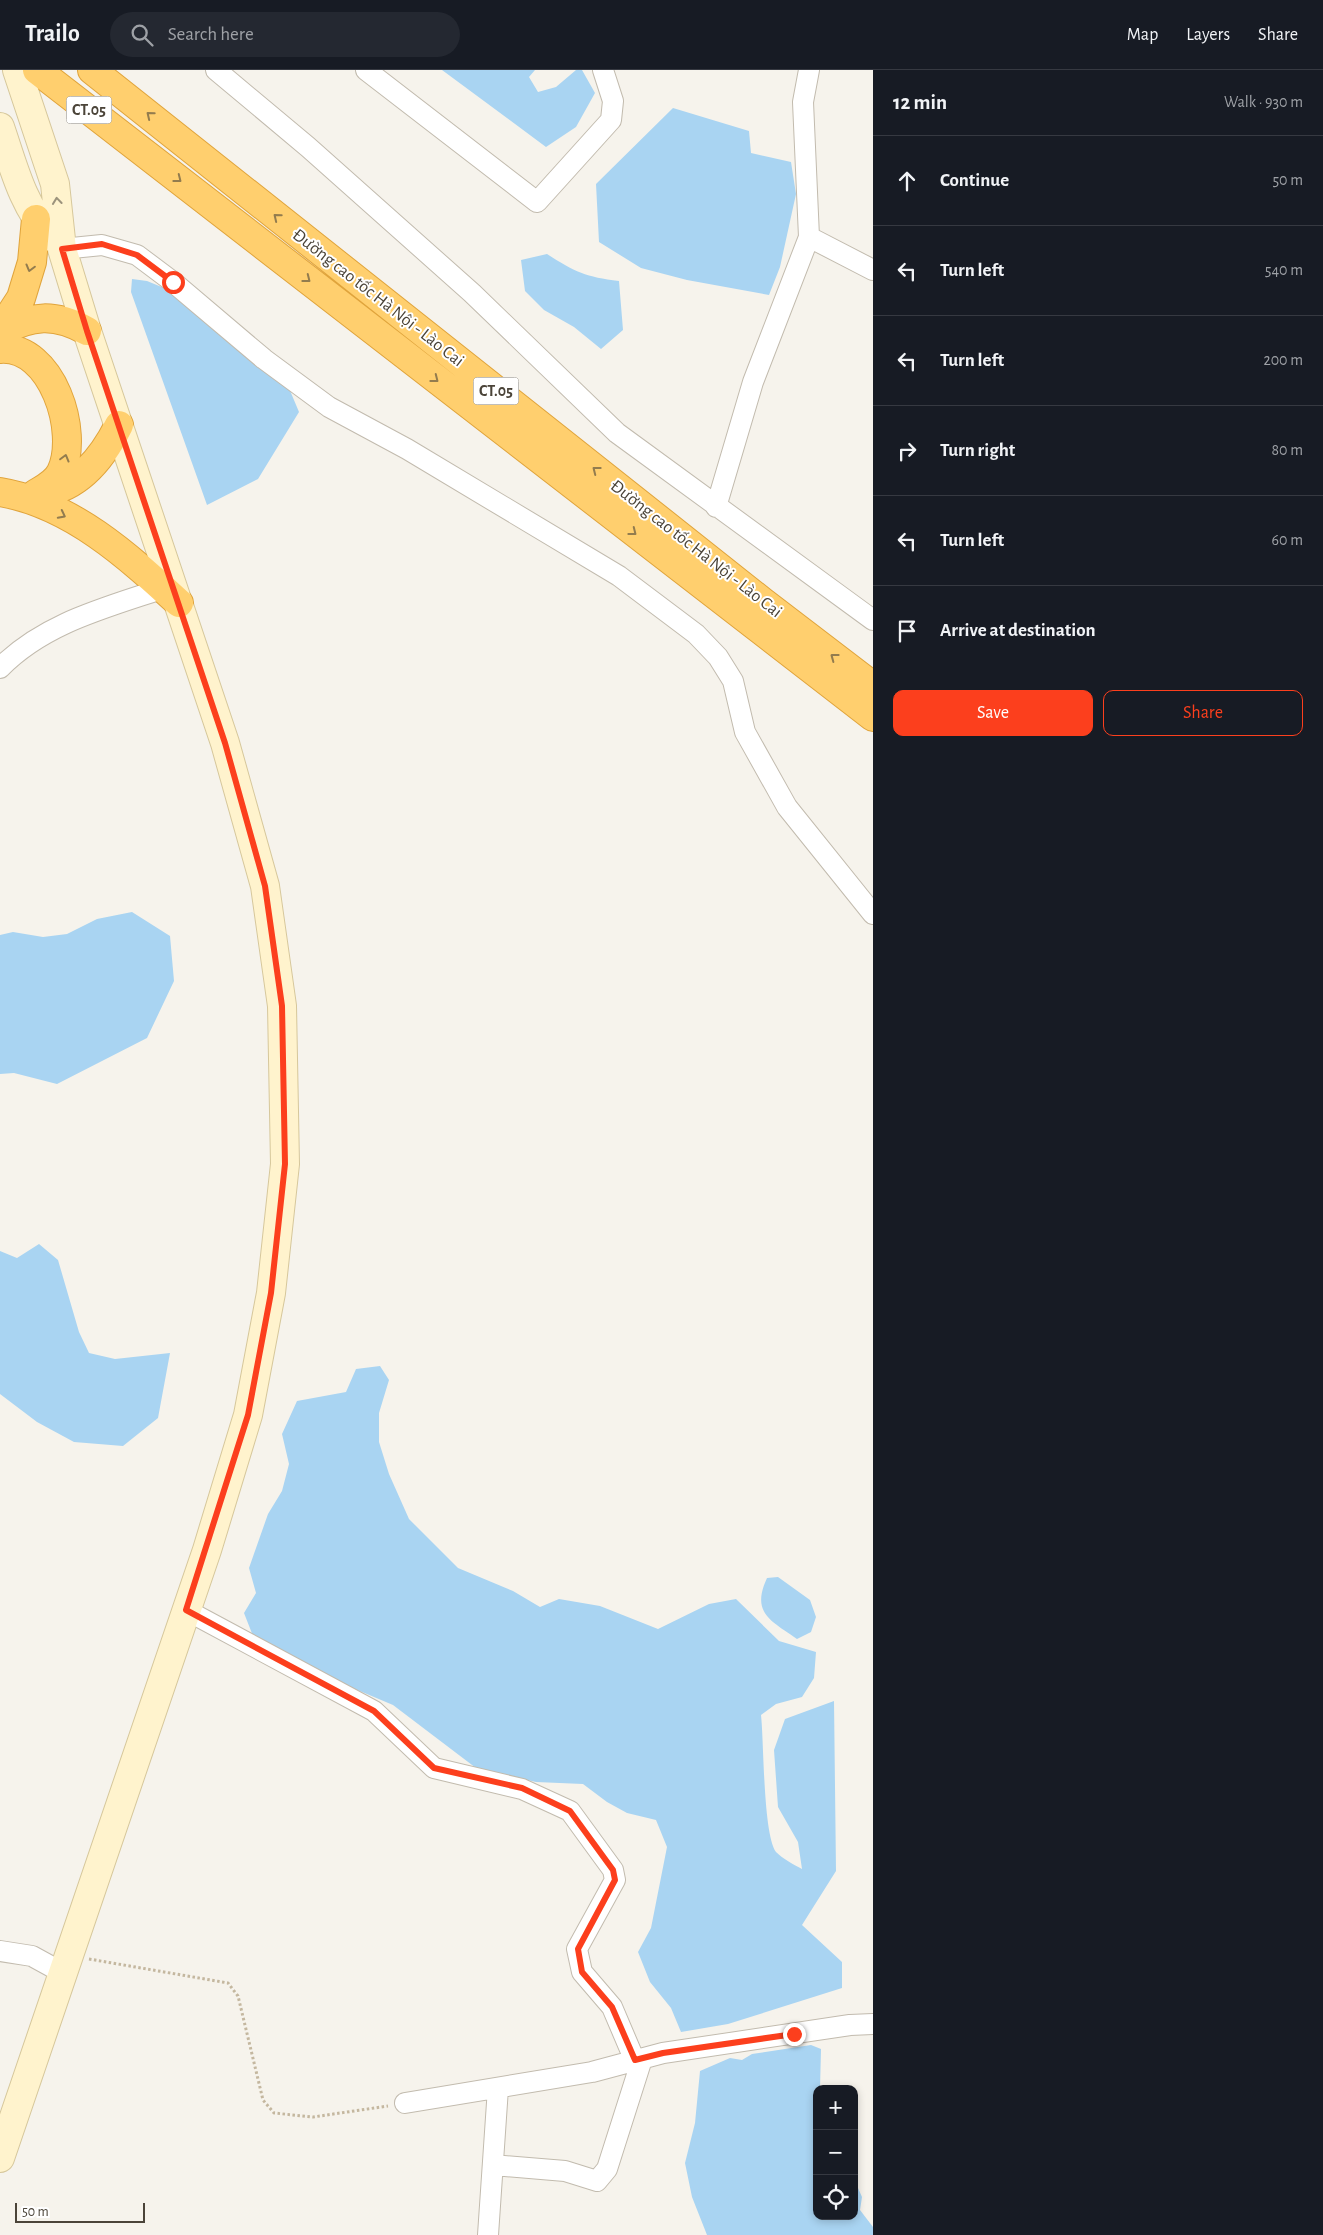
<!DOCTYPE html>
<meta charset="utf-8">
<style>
:root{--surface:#171b24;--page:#242831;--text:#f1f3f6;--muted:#9ea1a6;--line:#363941;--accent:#fc3f1d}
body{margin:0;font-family:"Alegreya Sans",sans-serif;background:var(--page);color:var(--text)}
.controls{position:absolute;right:15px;bottom:15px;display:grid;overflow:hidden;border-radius:10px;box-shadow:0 2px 8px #0003}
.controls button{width:45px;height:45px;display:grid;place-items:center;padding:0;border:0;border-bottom:1px solid var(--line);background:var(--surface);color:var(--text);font:25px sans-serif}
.scale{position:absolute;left:15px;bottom:12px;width:130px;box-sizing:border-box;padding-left:5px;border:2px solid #4b4439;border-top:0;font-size:14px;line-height:18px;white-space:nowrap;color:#4b4439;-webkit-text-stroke:4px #fff;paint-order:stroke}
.stop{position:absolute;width:15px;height:15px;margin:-11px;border:4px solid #fc3f1d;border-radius:50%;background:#fff}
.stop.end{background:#fc3f1d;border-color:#fff;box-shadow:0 1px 5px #0008}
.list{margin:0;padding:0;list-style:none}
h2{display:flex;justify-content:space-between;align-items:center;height:65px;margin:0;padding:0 20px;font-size:21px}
h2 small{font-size:16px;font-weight:400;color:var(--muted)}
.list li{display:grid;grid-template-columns:32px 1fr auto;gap:15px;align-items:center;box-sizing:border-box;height:90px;padding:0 20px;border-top:1px solid var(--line)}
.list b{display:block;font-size:19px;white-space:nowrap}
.list em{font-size:16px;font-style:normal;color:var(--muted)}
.actions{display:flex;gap:10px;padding:15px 20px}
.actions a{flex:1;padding:11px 0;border:1px solid var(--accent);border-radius:10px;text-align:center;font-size:18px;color:var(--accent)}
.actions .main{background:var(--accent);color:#fff}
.icon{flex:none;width:28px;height:28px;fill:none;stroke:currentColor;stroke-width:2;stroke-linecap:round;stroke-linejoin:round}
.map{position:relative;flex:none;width:873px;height:2165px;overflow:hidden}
header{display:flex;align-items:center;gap:30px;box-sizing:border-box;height:70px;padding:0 25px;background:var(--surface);border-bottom:1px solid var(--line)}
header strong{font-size:24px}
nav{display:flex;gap:28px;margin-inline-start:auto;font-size:18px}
.search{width:350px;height:45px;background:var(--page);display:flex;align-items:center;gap:12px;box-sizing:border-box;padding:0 18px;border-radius:28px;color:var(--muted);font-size:19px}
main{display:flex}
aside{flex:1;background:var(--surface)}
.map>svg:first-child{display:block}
.water{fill:#a9d4f2}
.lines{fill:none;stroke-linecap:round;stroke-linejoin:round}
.minor-casing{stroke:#c2bbae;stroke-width:22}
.secondary-casing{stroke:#d6c79b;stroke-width:30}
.motorway-casing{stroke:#e0a43c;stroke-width:30}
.path{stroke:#c4b79f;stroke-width:3;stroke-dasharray:2.5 2.5;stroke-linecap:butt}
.minor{stroke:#fff;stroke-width:20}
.secondary{stroke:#fff3cd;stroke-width:28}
.motorway{stroke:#ffcf6e;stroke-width:28}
.oneway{stroke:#937c4e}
.oneway2{stroke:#9c937c}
.route{stroke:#fc3f1d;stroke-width:6}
.labels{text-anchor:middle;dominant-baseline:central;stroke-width:4;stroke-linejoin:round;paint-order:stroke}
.shield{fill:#fff;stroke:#817c74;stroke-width:1}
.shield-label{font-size:16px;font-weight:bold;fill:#4b4439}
.street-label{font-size:18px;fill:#4b4439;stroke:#fff}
</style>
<header>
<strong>Trailo</strong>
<div class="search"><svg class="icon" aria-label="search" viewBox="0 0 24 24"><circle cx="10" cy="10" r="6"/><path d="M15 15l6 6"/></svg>Search here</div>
<nav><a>Map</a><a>Layers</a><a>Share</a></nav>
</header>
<main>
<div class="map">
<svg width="873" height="2165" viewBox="0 0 873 2165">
<rect width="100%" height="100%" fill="#f6f3ec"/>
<path class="water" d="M442 0H535L529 7 538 22 556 17 576 0H582L595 23 576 57 546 77Z
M673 38 749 61 751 83 791 92 796 124 780 197 769 225 687 210 641 198 599 172 596 114Z
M547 184C575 202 586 207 619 211L623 260 601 279 574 257 544 240 525 221 521 190Z
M132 209 147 211 169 220 286 311 299 342 258 409 207 435 131 222Z
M132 842 170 866 174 911 147 968 57 1014 14 1003 0 1004V865L13 862 43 867 67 864 97 849Z
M39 1174 58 1190 79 1262 89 1283 115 1289 170 1283 158 1348 123 1376 74 1372 37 1352 0 1324V1181L17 1188Z
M380 1296 389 1310 379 1343V1372L389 1404 409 1449 458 1498 513 1521 540 1537 559 1529 600 1536 658 1559 709 1534 736 1529 779 1571 816 1582 814 1608 802 1627 776 1634 761 1645C764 1672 763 1764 776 1782 782 1788 794 1795 802 1799L798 1772 778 1737 774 1680 785 1649 834 1631 836 1801 802 1855 842 1892V1918L728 1954 681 1962 671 1938 650 1912 638 1882 651 1858 667 1777 656 1750 627 1743 607 1732 583 1714 536 1712 476 1698 393 1635 355 1619 253 1566 244 1543 256 1523 249 1498 268 1444 282 1421 289 1394 282 1364 297 1331 346 1322 356 1299Z
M778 1507 810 1530 816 1547 811 1562 797 1569C770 1550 751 1543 767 1508Z
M811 1975 821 1979 820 2019H817V2146H854V2109L862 2127 860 2140 873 2157V2165H707L692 2127 685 2093 695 2053 700 2001 730 1988 742 1990 752 1984Z"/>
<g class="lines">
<g class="minor-casing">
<path id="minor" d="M216 0 308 77 472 223 617 363 873 550
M366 0 537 132 611 50 613 31 603 0
M809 167 873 200
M62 179 102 175 137 185 173 212 264 289 329 337 407 379 619 506 696 564 718 587 733 611 745 662 787 737 873 844
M716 437 753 312 809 167 803 32 809 0
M0 598C44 553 105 538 164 518
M186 1540 374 1641 434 1698 522 1719 570 1741 613 1800 615 1810 577 1879 582 1902 612 1937 635 1991
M0 1881 32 1886 63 1903
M405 2033 592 2002 663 1983 850 1955 873 1954
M493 2095 565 2101 597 2111 607 2099 642 1989
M488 2165 498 2018"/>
</g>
<g class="secondary-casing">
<path id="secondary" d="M0 57C14 98 22 134 51 167
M0 2088 207 1480 248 1345 271 1223 285 1094 282 936 265 816 225 673 87 261 62 179 55 114 17 0"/>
</g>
<g class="motorway-casing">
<path id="motorway" d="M37 0 873 647
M92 0 763 532 873 616
M0 260 21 228 32 192 36 149
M0 262C32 245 55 243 87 261
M0 279C52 275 80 362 61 402 56 413 45 418 35 424
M0 422C71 434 128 486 179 533
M46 422C81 416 104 385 119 355"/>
</g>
<path class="path" d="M89 1889 228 1913 238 1926 263 2030 274 2043 313 2047 388 2036"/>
<use href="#minor" class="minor"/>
<use href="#secondary" class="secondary"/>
<use href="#motorway" class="motorway"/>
</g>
<defs><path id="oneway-chevron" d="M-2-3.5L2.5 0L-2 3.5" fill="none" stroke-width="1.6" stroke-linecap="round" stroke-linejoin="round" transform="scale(1.25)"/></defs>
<g class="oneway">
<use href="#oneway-chevron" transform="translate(150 45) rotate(-141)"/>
<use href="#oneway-chevron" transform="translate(178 109) rotate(38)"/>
<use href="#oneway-chevron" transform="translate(277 147) rotate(-141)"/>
<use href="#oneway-chevron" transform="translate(30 198) rotate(105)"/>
<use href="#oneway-chevron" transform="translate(307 209) rotate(38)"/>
<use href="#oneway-chevron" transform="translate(435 309) rotate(38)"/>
<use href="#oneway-chevron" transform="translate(65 388) rotate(-75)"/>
<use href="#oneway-chevron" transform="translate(596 400) rotate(-142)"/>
<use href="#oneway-chevron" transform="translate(62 445) rotate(27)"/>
<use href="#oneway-chevron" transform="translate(633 462) rotate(38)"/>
<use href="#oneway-chevron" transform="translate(834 587) rotate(-143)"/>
</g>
<use class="oneway2" href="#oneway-chevron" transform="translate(57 131) rotate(-96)"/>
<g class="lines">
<path class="route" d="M173 212 137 185 102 174 62 179 87 261 225 673 265 816 282 936 285 1094 271 1223 248 1345 186 1540 374 1641 434 1698 522 1718 570 1741 613 1800 615 1810 578 1879 582 1902 612 1937 635 1990 663 1983 794 1964"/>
</g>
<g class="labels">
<g class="shield">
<rect x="66.5" y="26.5" width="45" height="27" rx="4"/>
<rect x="473.5" y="307.5" width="45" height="27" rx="4"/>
</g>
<g class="shield-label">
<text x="89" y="40">CT.05</text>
<text x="496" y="321">CT.05</text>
</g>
<g class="street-label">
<text transform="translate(378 228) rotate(38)">Đường cao tốc Hà Nội - Lào Cai</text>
<text transform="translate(696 479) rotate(38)">Đường cao tốc Hà Nội - Lào Cai</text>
</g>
</g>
</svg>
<div class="controls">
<button>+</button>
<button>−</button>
<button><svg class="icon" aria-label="locate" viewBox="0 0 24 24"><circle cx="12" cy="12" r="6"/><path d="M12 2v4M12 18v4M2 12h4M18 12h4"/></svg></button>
</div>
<div class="scale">50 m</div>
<div class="stop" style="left:173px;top:212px"></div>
<div class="stop end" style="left:794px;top:1964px"></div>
</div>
<aside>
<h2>12 min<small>Walk · 930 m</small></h2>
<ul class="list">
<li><svg class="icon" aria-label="ahead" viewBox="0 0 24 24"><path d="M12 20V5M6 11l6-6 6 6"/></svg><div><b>Continue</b></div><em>50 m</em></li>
<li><svg class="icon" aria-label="left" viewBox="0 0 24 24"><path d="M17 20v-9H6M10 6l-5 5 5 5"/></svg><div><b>Turn left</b></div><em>540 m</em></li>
<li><svg class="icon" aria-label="left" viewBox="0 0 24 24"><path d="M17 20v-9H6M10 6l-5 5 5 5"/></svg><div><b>Turn left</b></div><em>200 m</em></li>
<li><svg class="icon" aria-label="right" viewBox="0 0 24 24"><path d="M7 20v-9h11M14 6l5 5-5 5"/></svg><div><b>Turn right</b></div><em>80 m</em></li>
<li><svg class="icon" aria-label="left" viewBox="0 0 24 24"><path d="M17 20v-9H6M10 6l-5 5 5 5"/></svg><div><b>Turn left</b></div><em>60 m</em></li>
<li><svg class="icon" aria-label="arrive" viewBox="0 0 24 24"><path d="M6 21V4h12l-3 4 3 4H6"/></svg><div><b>Arrive at destination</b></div></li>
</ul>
<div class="actions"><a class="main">Save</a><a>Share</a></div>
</aside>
</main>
